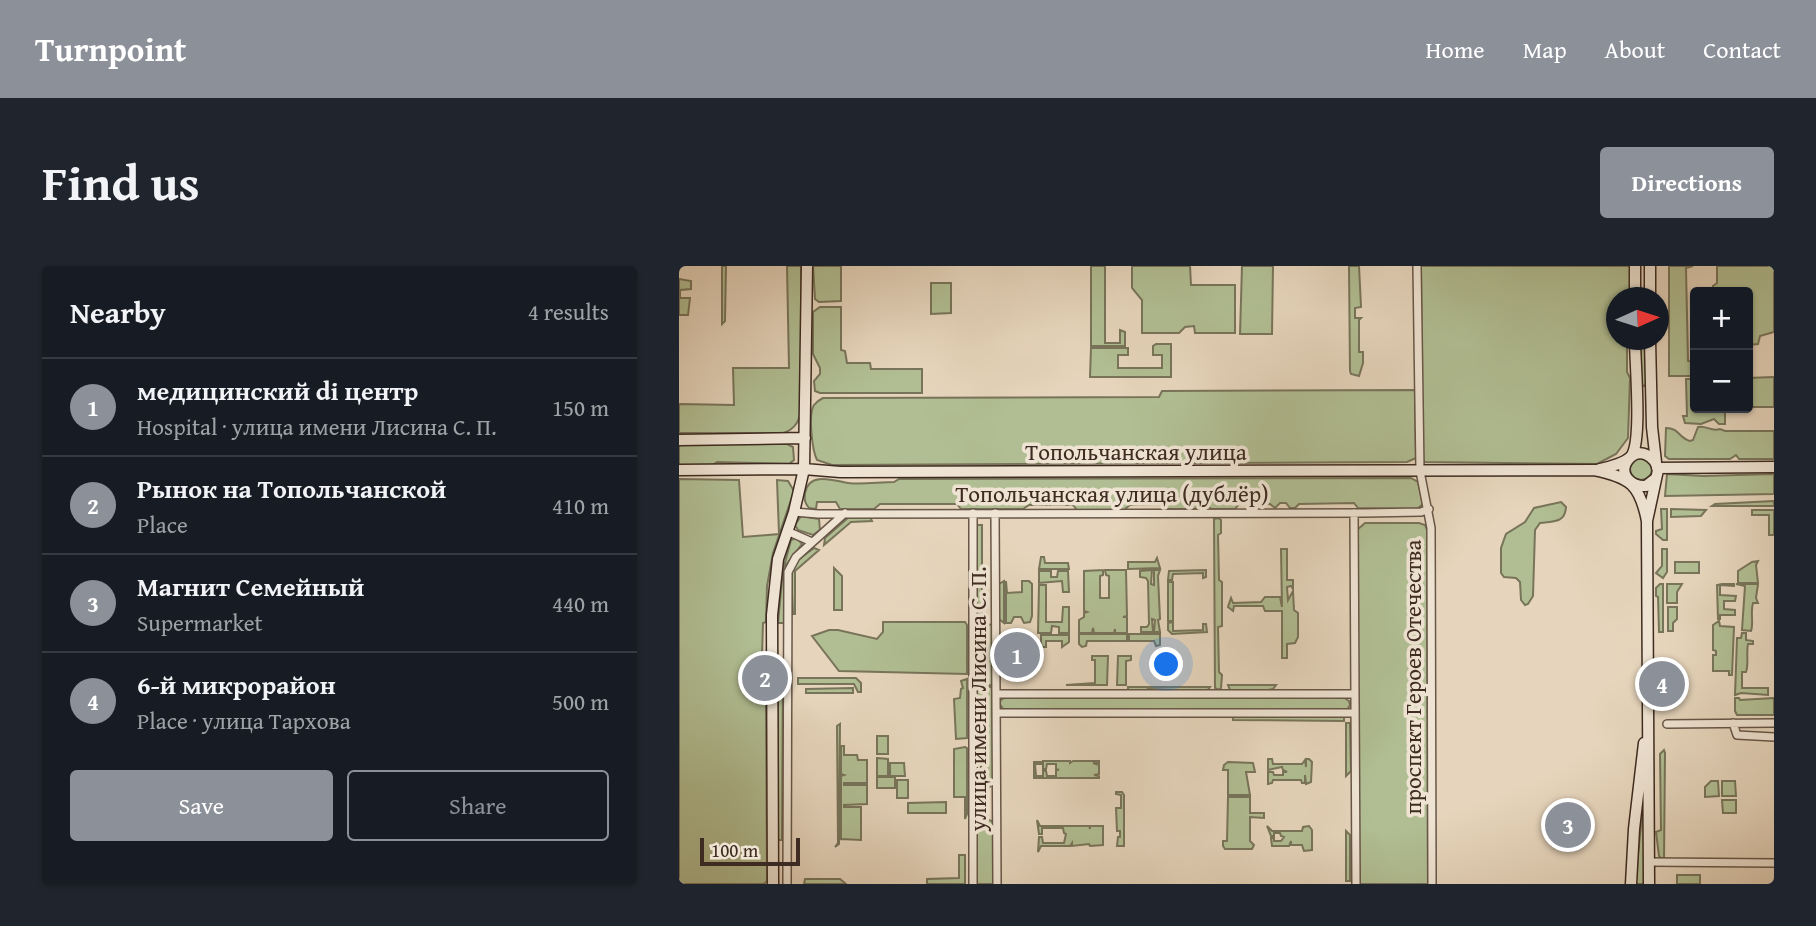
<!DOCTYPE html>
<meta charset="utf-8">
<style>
:root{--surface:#171b24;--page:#20242c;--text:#f1f3f6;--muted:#9ea1a6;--line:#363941;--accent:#8c9099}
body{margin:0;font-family:"Gentium Book Plus",serif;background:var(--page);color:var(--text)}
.controls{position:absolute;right:21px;top:21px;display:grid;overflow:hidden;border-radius:7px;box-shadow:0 2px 5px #0004}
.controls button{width:63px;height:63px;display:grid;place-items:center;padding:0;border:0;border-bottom:2px solid var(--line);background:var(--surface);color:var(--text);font:35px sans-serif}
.compass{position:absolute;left:927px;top:21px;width:63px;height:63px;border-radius:50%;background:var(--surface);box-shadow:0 2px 5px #0004;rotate:87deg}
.scale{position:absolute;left:21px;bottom:18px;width:100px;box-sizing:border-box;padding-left:7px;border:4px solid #3e2b21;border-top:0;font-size:19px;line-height:24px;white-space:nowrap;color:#3e2b21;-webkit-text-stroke:5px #efe4d3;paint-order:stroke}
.you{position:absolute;left:488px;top:399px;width:24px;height:24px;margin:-18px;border:5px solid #fff;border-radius:50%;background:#1a73e8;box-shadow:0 0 0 10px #1a73e833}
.badge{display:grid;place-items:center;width:46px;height:46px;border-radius:50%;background:var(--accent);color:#fff;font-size:23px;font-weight:700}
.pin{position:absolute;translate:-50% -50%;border:4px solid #fff;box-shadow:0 2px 7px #0006}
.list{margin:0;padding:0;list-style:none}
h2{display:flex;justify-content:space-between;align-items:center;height:91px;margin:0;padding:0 28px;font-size:30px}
h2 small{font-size:23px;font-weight:400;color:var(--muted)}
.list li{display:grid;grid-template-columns:46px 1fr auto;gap:21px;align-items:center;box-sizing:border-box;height:98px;padding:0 28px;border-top:2px solid var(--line)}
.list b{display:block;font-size:26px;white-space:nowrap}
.list p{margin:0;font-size:23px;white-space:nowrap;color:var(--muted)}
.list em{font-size:23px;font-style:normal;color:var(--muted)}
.actions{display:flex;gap:14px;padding:21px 28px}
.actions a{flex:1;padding:16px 0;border:2px solid var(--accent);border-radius:7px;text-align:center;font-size:24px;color:var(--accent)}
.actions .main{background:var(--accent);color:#fff}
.map{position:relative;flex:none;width:1095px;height:618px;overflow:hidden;border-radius:7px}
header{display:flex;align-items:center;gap:42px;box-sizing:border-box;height:98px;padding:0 35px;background:var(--accent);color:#fff}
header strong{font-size:33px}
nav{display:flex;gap:38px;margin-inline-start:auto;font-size:24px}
.intro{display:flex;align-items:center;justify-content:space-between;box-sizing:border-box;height:168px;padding:0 42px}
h1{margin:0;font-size:49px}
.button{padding:18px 32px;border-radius:7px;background:var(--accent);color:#fff;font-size:24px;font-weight:700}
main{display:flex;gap:42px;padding:0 42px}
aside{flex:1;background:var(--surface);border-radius:7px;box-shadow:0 2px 5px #0004}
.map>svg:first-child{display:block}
.green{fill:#b1be93;stroke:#78745a;stroke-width:2}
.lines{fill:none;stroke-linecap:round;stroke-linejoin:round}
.street-casing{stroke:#685648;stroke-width:10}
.secondary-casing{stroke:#3e2b21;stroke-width:13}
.street{stroke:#efe4d3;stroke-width:7}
.secondary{stroke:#efe4d3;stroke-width:10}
.labels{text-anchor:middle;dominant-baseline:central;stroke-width:7;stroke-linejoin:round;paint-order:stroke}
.street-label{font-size:23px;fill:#3e2b21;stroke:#efe4d3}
</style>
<header>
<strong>Turnpoint</strong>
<nav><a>Home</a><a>Map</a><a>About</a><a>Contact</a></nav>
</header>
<div class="intro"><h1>Find us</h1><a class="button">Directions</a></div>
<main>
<aside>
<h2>Nearby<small>4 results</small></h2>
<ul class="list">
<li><span class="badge">1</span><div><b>медицинский di центр</b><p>Hospital · улица имени Лисина С. П.</p></div><em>150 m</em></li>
<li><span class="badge">2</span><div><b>Рынок на Топольчанской</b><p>Place</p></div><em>410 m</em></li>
<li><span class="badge">3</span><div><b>Магнит Семейный</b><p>Supermarket</p></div><em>440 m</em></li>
<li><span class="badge">4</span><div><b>6-й микрорайон</b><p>Place · улица Тархова</p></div><em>500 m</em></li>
</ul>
<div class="actions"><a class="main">Save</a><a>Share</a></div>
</aside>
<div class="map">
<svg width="1095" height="618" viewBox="0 0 1095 618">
<rect width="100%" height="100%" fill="#e6d5bc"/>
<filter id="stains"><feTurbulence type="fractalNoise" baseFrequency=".00286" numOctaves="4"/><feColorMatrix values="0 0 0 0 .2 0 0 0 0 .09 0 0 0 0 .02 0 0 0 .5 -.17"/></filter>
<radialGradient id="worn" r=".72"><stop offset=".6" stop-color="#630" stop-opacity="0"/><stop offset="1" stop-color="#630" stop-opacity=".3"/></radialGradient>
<path class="green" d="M43 0H47L46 55 43 58Z
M108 0H122V144C120 155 117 162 105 167H0V138L55 139 54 102H110Z
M134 0H162V35L140 36 136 33Z
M412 0H426V77H441V64L446 66V80H412Z
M453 0H511L512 19H556V67H516L515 60 506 61 500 67H463V34L453 22Z
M563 0H594L593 68H561Z
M670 0H680L682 41 676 42V52H682L680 54V86H684V97L680 110 672 108 671 105Z
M742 0H951V31L938 32V74H948V106L951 112 949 172 937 188 918 198 746 196 743 193Z
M990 0H1014L1007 2 1009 95 1016 96V110H990Z
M1038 0H1095V66L1081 70 1079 78 1069 79V26H1034V20L1038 17Z
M0 13 12 15V23L1 24V32H11L9 49H0Z
M252 17H272V47L252 48Z
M141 41H162V84L166 85 168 97H191L192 103H243V127H141L136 125 135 115 141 108V102L134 88V46Z
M961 74H967V118L965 120 962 119Z
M477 78H492V111H411L412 82H449V89H439V102H483V89H474V80Z
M1095 111V141H1069V112Z
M1007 113H1016V142H1046V158H1040L1035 153 1022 158 1006 157 1004 150H1008Z
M736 124 737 192 728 196 153 199 138 194C133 184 129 148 135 139 138 135 140 134 144 132L480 131 483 125Z
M1019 161C1027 159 1032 166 1041 163L1046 165H1095V193H1060L1057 189 1051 193H990L986 190 987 162C1000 162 1000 172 1011 175L1014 174Z
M0 178H108L114 181 115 194 110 198 38 196 34 199H0Z
M951 203a11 11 0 1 1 22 0a11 11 0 1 1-22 0Z
M988 208 1024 210 1095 208V228L986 230Z
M732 212 739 216 744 238 738 243 679 242 675 237 620 238 616 242H611L607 237H601L596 242 591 238H560L556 243H532L528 238 520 239 516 243H489L484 238 451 239 445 244H398L394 239H350L344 243H282L278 238H201L195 243H161L157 236H138L137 243 130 242C126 237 125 234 126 227 130 205 156 215 169 217 183 219 200 216 215 216L220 213Z
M0 213 60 214 64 271 100 268 98 214 109 215 115 225 94 287 88 320 87 356 84 357 82 424 87 425 88 615 85 618H0Z
M1095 235V240H1033L1036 238Z
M882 236 887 241C886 258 873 255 861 257L856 264 854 330 849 338 846 339 842 334 841 316 837 312 825 311 822 307V282L827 268 846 256 855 242Z
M982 243H988V274H984L977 268V265L983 263Z
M992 243 1027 244 1022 250 992 251Z
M1073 244H1095V269H1090V249H1073Z
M122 250 140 253 141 264 134 269 119 264 116 259Z
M170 251H191L193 255 172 256 145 279 146 272Z
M539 252 542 254V267L539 269 540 314 543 316V360L539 361 540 406 543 409 542 422 540 424 536 422 535 253Z
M686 257H740L746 259 748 264 749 618H679L678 264Z
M297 259H303V350H299L298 346Z
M118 272 123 278 107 299 105 357H99L104 304 112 274Z
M135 282 140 284 116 305V348H114L112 306 120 293Z
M602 283H608V314H614V323L612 320 608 321 609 334 614 325 615 344 619 347V371L616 377 608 378V392H603V345H586L584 340H555L554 345 549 341 552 332 554 337 582 336 586 331H601L603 341Z
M983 283H988V306L984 312 977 307 983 300Z
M362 291H365L366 297H389L390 303H360Z
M478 292 481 302 449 303V296H476Z
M1079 295 1077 299 1079 317H1059V305L1073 296Z
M996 296H1020V307H996Z
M155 302 163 310V344H155Z
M424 304V309L421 310V332H430V310L427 309 426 304H447L448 350 444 351H448V367H436V363L435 367H415L414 362 413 367H400V354L405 351V347L408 346 405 345V305Z
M473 304 472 318 475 319V304H481L479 310 481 353 479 354 481 366H475L476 354 473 353 474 366H462V361H468L470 358 469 315 467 312 461 311V305Z
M527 304V311L524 312V307L494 308 493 314H489L490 305Z
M360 305H372V311H378L379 305H389L390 326H384L383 315 360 317Z
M325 315V357L320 353V318Z
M327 315 328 327 343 326V315H350L353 318V350L351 356 345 357 342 351H335L332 357H327Z
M489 316H494V355H489Z
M981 318H984V366H980L979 331 977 330V322Z
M988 318H1003L998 326V337H988Z
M1043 318H1055V320L1041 319V329L1057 330 1056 335H1045V343L1056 344V349H1041V353H1039L1038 319Z
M1079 318 1077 332 1079 337H1074C1071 346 1075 357 1072 365L1063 364 1066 320 1057 318Z
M360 319H367V356H383L384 341H390V367H380V361L373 360 372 367H359Z
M989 341H998V353L994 357V365H989Z
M1040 355 1041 360 1055 361 1053 409H1050V405H1034V389H1037V385L1034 384V359Z
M204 356H286L288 359V408L160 405 133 370 150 364H159L198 373 204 366Z
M494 356V365L524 364V358H527L528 366 493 368 489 364V357Z
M300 357H303V419H297V359Z
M308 358 314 359 315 419H308Z
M1063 367H1067V374L1074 375V378H1069C1067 387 1070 398 1067 406H1063V422H1089V429L1062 427 1056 429 1058 372H1062Z
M400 368H448V375H408L407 380 403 381 400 378Z
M450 368H481V379L477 380 475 375H450Z
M362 369H390V376L383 381V375H367V381H364L362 378Z
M413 390H429L428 419H387L416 417V394H413Z
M439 390H452V394L447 395V419H438Z
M99 396H104L103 574H99Z
M119 412H177L182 417V426H179L175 418H119Z
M288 413V472L277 473 275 433 281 432 282 423 284 422 282 415Z
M549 419H597L594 423 589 424H551Z
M297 421H315V518L309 522V553L316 557 315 618H297L296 515 302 510V471L297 466Z
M449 421H531L528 425 469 423 464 426H449Z
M174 422V427H127V423Z
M328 431H664L670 435 671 439 668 444H325L320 437 323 433Z
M1056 432H1060L1061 434 1095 432V449H1058L1056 445Z
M554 450H665V455L554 454Z
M667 457H671L672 505 667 510Z
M161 458 160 578 156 581 159 577 158 460Z
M198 470H209V488H198Z
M162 480H165V489H178L179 494H188V517H165V519H188V538L165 539V541H182V574L162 573V510L165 509 162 508Z
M286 481 288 482V548L286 553V531H275V483Z
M985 484 986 487 985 595 980 590 977 566 982 564 981 488Z
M198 492 209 493V510H198Z
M589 493H593L594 498H623L626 494 627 501V493H630L633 496 632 516 627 518 626 509V517H623L622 514H594L593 517 589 518V506H594L595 509H604V506H608L604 504 603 501 589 504Z
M364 495H391V497L394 495H420V497H414L420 499V508L415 509 420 510V512H355V496H362V498H356L357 510H364V505H367L368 510H377V504H380L377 503V498H368L367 503H364Z
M549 496 574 497 576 506H567L571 529H549V504H544L545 499Z
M211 497H225L226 510H211Z
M198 511H216V522H198Z
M218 514H229V532H218Z
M1032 515H1039L1040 530 1026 531V521Z
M1043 515H1056L1057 530H1043Z
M437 526H443L445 529V580H438L439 571H441V565H438L437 542H442V529L437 528Z
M965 530 966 618H956Z
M549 531H571V547H585V552L571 551V575L575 579 573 583H546L544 580V575H548Z
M1043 534H1057V547H1044Z
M267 536V547H229V537Z
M358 554 361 560H410L411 563V560H424V579L411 580 410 578 393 580V577L391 580H362L359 586 360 571H363L364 577H385L387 568 385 567 384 562H363V568H360Z
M588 560 593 565H623L624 561 630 560 633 564V584L625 585 623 579H612V575L610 580H593L592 572H595V575H602L605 571 602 570 601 567H595V570H592Z
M667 565 671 569V615H667Z
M280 589H286V618H248V613L280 612Z
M998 609H1021V618H998Z
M126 613H161L167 618H125Z"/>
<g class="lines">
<g class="street-casing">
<path id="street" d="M738 0 741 205 752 262 753 618
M115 246 139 248 685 247 742 246 750 243
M316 247 318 618
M675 247 677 618
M108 265 133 276
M318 428H676
M318 447H676
M1054 457 1058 469 1095 471
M988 458 1095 457
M970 596 1095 597
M108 618 109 306 117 291 166 247
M294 618V247"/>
</g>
<g class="secondary-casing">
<path id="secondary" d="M956 0V32
M971 32V0
M971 74 973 161 977 196
M0 174 126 172
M978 202 1095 201
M0 204 125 203 161 206 915 204C951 211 961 219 968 255
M918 204C928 201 947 198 953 189 963 172 956 96 956 74
M94 618 93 349 99 293 115 246 125 203 128 0
M952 618 955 563 965 477
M970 618 968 255 979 204C976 190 960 180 949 194 938 208 953 221 967 220L976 213"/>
</g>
<use href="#street" class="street"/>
<use href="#secondary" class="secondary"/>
</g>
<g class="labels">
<g class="street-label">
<text x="457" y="185">Топольчанская улица</text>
<text x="433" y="227">Топольчанская улица (дублёр)</text>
<text transform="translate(733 411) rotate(-90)">проспект Героев Отечества</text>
<text transform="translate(298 433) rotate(-90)">улица имени Лисина С. П.</text>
</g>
</g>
<rect width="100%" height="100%" filter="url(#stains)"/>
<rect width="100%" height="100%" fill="url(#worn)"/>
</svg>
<div class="controls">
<button>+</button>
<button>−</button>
</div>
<svg class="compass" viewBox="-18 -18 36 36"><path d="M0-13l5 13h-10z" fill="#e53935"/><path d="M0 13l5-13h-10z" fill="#9ea1a6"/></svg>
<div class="scale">100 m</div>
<div class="you"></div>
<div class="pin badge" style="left:338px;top:389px">1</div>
<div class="pin badge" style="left:86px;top:412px">2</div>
<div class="pin badge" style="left:889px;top:559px">3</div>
<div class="pin badge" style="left:983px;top:418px">4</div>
</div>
</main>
